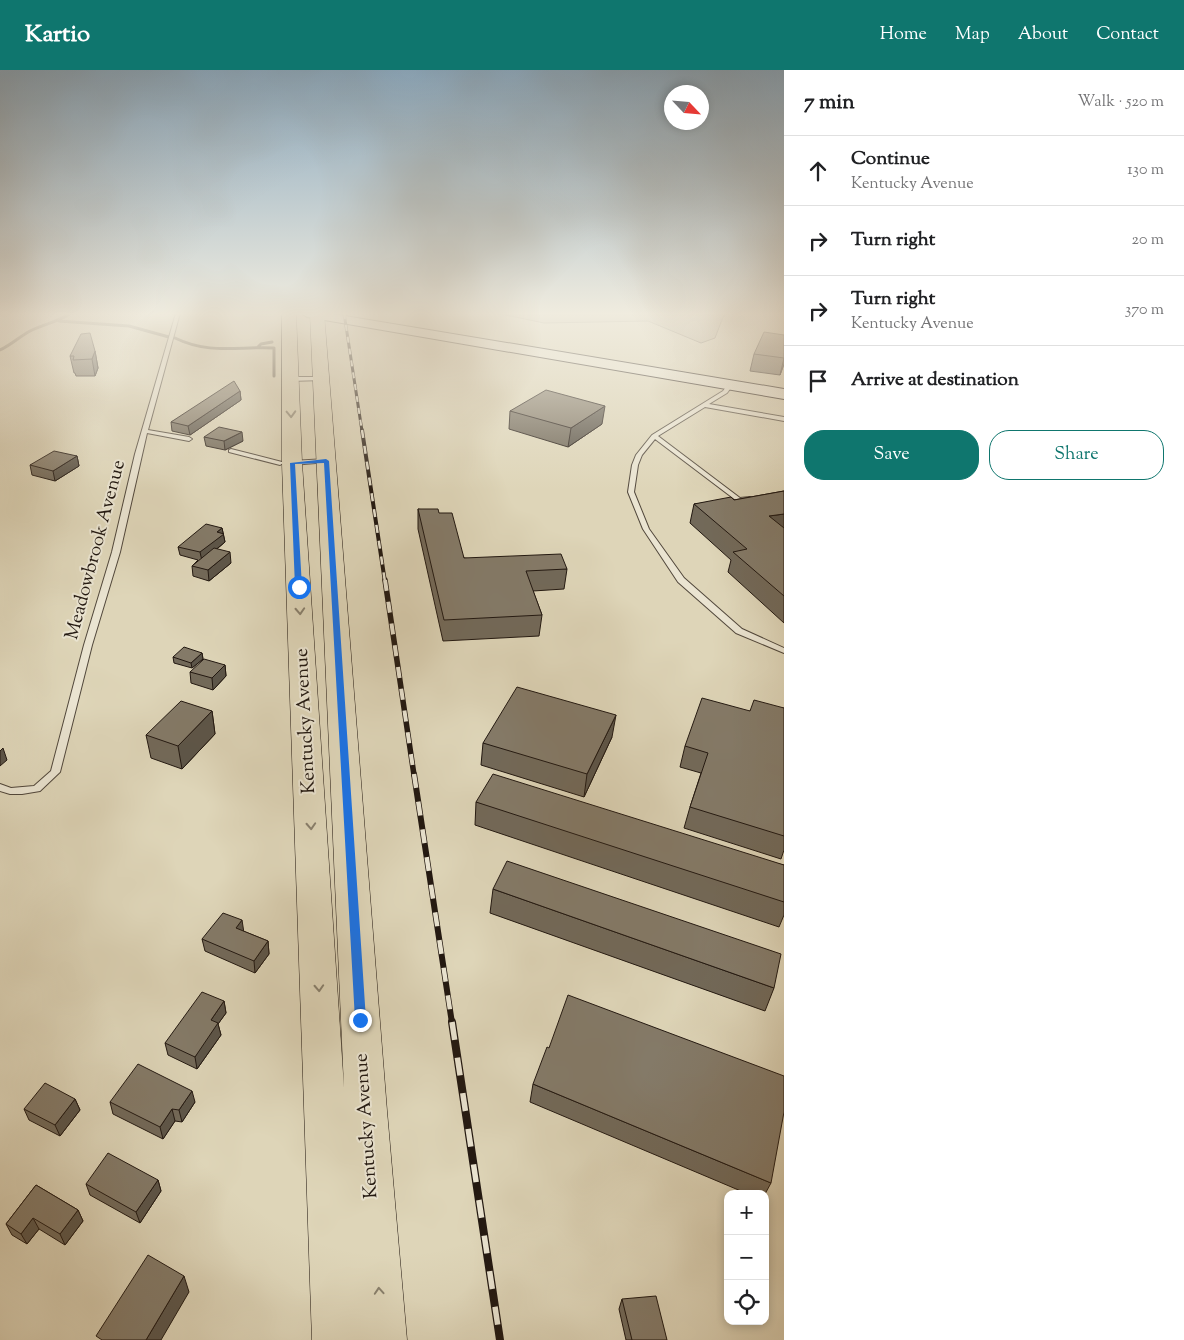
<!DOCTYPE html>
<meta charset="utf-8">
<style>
:root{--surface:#fff;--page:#f2f2f2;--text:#202124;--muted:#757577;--line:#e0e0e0;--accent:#0f766e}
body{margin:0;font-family:"Sorts Mill Goudy",serif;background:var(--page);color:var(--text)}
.controls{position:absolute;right:15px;bottom:15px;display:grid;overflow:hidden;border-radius:10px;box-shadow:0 2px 8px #0003}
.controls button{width:45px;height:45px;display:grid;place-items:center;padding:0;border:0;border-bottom:1px solid var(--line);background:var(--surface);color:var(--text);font:25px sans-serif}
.compass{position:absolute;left:664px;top:15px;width:45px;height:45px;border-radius:50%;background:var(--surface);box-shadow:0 2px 8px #0003;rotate:116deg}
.stop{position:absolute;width:15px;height:15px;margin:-11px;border:4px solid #1a73e8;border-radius:50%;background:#fff}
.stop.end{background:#1a73e8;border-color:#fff;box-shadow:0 1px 5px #0008}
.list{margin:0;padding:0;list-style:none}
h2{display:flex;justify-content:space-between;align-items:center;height:65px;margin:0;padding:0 20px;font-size:21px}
h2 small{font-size:16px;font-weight:400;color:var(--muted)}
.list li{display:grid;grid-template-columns:32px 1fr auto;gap:15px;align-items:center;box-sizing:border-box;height:70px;padding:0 20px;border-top:1px solid var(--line)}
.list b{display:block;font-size:19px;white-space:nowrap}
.list p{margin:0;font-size:16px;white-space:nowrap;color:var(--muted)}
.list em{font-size:16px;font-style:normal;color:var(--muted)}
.actions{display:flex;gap:10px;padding:15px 20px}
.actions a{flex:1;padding:11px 0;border:1px solid var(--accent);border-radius:20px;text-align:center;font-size:18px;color:var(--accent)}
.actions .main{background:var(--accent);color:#fff}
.icon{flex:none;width:28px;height:28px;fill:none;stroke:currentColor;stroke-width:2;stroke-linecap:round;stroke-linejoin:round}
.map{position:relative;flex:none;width:784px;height:1270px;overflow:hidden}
header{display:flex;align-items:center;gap:30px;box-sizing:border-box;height:70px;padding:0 25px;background:var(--accent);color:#fff}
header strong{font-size:24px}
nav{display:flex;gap:28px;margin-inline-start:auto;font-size:18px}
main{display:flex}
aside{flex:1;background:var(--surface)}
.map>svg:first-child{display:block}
.green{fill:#beb59c;stroke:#706656}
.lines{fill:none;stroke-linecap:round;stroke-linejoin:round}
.stream{stroke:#6c6353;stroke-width:3}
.lane-casing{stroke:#51473b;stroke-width:2}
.secondary-casing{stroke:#221811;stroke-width:2}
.primary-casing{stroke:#221811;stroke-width:1}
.lane{fill:#eae4d1;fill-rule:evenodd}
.secondary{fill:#eae4d1;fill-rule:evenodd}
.primary{fill:#ded5b8;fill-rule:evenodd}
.rail-far4-casing{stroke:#221811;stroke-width:3}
.rail-far3-casing{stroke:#221811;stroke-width:4}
.rail-far2-casing{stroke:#221811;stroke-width:5.5}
.rail-far1-casing{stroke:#221811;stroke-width:6}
.rail-casing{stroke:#221811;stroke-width:8}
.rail-far4{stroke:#eae4d1;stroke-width:2;stroke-dasharray:6;stroke-linecap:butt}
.rail-far3{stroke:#eae4d1;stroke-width:2.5;stroke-dasharray:8;stroke-linecap:butt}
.rail-far2{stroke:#eae4d1;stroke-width:4;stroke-dasharray:11;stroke-linecap:butt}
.rail-far1{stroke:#eae4d1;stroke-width:4.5;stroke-dasharray:14;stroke-linecap:butt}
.rail{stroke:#eae4d1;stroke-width:5.5;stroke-dasharray:18;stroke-linecap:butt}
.wall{fill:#726959;stroke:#221811}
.shaded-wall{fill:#5c5549;stroke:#221811}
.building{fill:#847a68;stroke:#221811}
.oneway{stroke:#89806d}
.route{fill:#1a73e8}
.labels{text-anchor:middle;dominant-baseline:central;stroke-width:4;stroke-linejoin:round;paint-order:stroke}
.street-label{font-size:19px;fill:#221811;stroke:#eae4d1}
</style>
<header>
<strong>Kartio</strong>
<nav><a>Home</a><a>Map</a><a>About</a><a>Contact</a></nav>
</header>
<main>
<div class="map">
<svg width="784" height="1270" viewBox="0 0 784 1270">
<rect width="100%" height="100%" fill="#ded5b8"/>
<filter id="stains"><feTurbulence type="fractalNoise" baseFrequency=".004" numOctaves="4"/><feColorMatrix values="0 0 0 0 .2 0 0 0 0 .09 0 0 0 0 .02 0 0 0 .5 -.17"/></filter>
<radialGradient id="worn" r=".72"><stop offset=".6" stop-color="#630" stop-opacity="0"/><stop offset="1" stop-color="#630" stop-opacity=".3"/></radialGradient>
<path class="green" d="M496 243H729L723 247 715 268 701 273 648 251 544 253Z"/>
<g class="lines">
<path class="stream" d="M59 251 129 256 169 267
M175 268C210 285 238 276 274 278V306
M258 277 261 274 272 272
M0 280C11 275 19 267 30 261 44 254 58 252 71 243"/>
<g class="lane-casing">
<path id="lane" d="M176 243H180L148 360 189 367 192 369 189 371 147 363 120 482 92 575 60 702 40 721 22 724H10L0 721V714L11 718 34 716 51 701 84 575 112 482 135 384Z
M321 307 324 309 323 310 290 311 287 309 290 307Z
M728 314 733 315 727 323 709 334 784 347V351L705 337 658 366 740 428 750 427V429L737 431 655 369 642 385 638 395 634 422 649 459 684 508 742 559 784 578V583L736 563 678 512 643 459 628 422 632 395 636 385 652 365 723 321Z
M231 379 282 392 283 393 280 395 229 382V380Z
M326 389 328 390V392L292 395 289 393 292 391Z"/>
</g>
<g class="secondary-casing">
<path id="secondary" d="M301 243H327L784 319V329L307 247Z"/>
</g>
<g class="primary-casing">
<path id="primary" d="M282 243H296L302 393 344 1018 310 243H324L387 1041 407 1270H312L282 393Z"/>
</g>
<use href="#lane" class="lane"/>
<use href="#secondary" class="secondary"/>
<use href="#primary" class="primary"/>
<g class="rail-far4-casing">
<path id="rail-far4" d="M344 243 362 361"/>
</g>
<g class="rail-far3-casing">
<path id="rail-far3" d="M362 360 385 512"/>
</g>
<g class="rail-far2-casing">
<path id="rail-far2" d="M385 510 414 705"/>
</g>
<g class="rail-far1-casing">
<path id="rail-far1" d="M414 704 452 953"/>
</g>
<g class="rail-casing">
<path id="rail" d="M452 952 500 1270"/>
</g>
<use href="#rail-far4" class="rail-far4"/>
<use href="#rail-far3" class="rail-far3"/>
<use href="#rail-far2" class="rail-far2"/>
<use href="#rail-far1" class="rail-far1"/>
<use href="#rail" class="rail"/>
</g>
<path class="wall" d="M784 265V294L780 305 750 301 754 284Z
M95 281 98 298 95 306H76L75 303H74L70 286Z
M240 321 241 330 190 365 172 361 171 352Z
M510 341 602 354 568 377 509 359Z
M204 367 243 371 225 380 206 376Z
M77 386 79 396 55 411 32 405 30 395Z
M784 421V553L728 502 731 490 690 453 694 434 734 430Z
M418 439 439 443 464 488 567 499 564 519 533 521 542 545 539 566 443 571 418 459Z
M222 458 225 472 217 479 231 493 209 511 193 506 192 496 198 490 180 485 178 477Z
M202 583 203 589 192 598 174 593 173 587Z
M225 595 226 606 213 620 191 613 190 602Z
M784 638V780L781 789 684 758 690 737 701 703 680 697 685 676 750 641Z
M212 641 215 664 182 699 151 688 146 665Z
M612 667 584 727 481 695 483 673Z
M476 732 784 795V845L779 857 475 755Z
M493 819 774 918 765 941 490 843Z
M243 861 268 871 269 884 255 903 205 881 202 869Z
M224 931 226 943 218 954 221 965 197 999 168 985 165 973Z
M533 1014 771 1113 765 1124H748L530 1032Z
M75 1029 80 1040 60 1066 29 1050 24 1039Z
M110 1032H195L182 1052 175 1051 163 1069 113 1044Z
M158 1110 161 1121 140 1153 90 1125 86 1114Z
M36 1115 78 1140 83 1151 65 1175 39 1159 27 1174 12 1165 6 1154Z
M622 1229 667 1270H626L619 1239Z"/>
<path class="shaded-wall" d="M95 281 98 298 95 306 92 289Z
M784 288V294L780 305Z
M240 321 241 330 190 365 188 356Z
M605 336 602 354 568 377 571 358Z
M242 362 243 371 225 380 224 371Z
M77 386 79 396 55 411 53 401Z
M784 444V463L769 446Z
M222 458 225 472 202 491 200 482 217 462Z
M230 482 231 493 209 511 208 500Z
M202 583 203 589 192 598 191 593Z
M225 595 226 606 213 620 212 608Z
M212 641 215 664 182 699 178 676Z
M616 645 612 667 584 727 587 704Z
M3 678 7 690 0 696V681Z
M242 850 244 863 236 858Z
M268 871 269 884 255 903 254 891Z
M224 931 226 943 218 954 221 965 197 999 195 987 211 950Z
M192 1021 195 1032 182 1052 179 1040Z
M75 1029 80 1040 60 1066 55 1055Z
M172 1039 175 1051 163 1069 160 1057Z
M158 1110 161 1121 140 1153 136 1142Z
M78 1140 83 1151 65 1175 60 1164Z
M33 1148 39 1159 27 1174 21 1164Z
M184 1206 189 1222 161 1270H146Z"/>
<path class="building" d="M764 262 784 265V288L754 284Z
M90 263 95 281 92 289 73 290 74 286H70L81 264Z
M234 311 240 321 188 356 171 352Z
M546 320 605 336 571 358 510 341Z
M219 357 242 362 224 371 204 367Z
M54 381 77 386 53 401 30 395Z
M784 421V444L769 446 784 458V526L733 482 747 479 694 434 731 427 734 430Z
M418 439H438L439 443H452L464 488 561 484 567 499 526 501 542 545 444 550Z
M206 454 222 458 217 462 224 464 200 482 178 477Z
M214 478 230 482 208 500 192 496Z
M184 577 202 583 191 593 173 587Z
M204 589 225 595 212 608 190 602Z
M517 617 616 645 587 704 483 673Z
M702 628 750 641 754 630 784 638V766L690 737 708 683 685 676Z
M181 631 212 641 178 676 146 665Z
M493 704 784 795V832L476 732Z
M507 791 781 884 774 918 493 819Z
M223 843 242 850 236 858 268 871 254 891 202 869Z
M202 922 224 931 211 950 218 953 195 987 165 973Z
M568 925 784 1006V1042L771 1113 533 1014 547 977 549 978Z
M138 994 192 1021 179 1040 172 1039 160 1057 110 1032Z
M45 1013 75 1029 55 1055 24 1039Z
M108 1083 158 1110 136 1142 86 1114Z
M36 1115 78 1140 60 1164 33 1148 21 1164 6 1154Z
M148 1185 184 1206 146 1270H102L96 1266Z
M656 1226 667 1270H632L622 1229Z"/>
<defs><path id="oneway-chevron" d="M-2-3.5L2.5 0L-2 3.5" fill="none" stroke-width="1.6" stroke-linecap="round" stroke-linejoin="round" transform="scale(1.25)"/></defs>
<g class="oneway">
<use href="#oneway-chevron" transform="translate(291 344) rotate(88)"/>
<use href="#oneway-chevron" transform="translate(300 541) rotate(87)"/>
<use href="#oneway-chevron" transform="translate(311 756) rotate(87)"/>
<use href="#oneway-chevron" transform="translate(319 918) rotate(87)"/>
<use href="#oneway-chevron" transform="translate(379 1221) rotate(-94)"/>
</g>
<linearGradient id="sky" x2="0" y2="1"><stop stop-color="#8aa8be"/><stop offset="0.58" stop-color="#f0ecdf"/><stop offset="1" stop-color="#f0ecdf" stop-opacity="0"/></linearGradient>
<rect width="784" height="420" fill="url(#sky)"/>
<path class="route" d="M326 389 329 391 366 950 364 954H357L355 950 324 393 295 394 302 517 299 519 295 517 290 393Z"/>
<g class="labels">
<g class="street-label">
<text transform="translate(96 480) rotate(-75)">Meadowbrook Avenue</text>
<text transform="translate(306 651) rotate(-93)">Kentucky Avenue</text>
<text transform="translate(367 1056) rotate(-94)">Kentucky Avenue</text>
</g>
</g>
<rect width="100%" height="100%" filter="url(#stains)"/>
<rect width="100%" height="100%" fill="url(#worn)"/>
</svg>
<div class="controls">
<button>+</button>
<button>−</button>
<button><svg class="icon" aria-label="locate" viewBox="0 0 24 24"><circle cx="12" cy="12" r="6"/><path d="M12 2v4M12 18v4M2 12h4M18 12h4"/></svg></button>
</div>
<svg class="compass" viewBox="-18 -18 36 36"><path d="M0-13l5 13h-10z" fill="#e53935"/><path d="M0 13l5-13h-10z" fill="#757577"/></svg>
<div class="stop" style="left:299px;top:517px"></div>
<div class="stop end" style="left:360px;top:950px"></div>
</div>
<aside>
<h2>7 min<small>Walk · 520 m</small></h2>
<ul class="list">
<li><svg class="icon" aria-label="ahead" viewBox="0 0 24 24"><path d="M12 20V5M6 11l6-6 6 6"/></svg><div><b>Continue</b><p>Kentucky Avenue</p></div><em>130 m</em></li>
<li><svg class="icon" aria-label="right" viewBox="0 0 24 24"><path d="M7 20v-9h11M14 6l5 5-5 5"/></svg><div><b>Turn right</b></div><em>20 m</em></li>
<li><svg class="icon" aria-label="right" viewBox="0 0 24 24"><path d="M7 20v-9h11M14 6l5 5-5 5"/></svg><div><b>Turn right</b><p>Kentucky Avenue</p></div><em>370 m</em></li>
<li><svg class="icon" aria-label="arrive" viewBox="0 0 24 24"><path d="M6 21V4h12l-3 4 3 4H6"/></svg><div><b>Arrive at destination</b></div></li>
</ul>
<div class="actions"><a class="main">Save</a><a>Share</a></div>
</aside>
</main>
